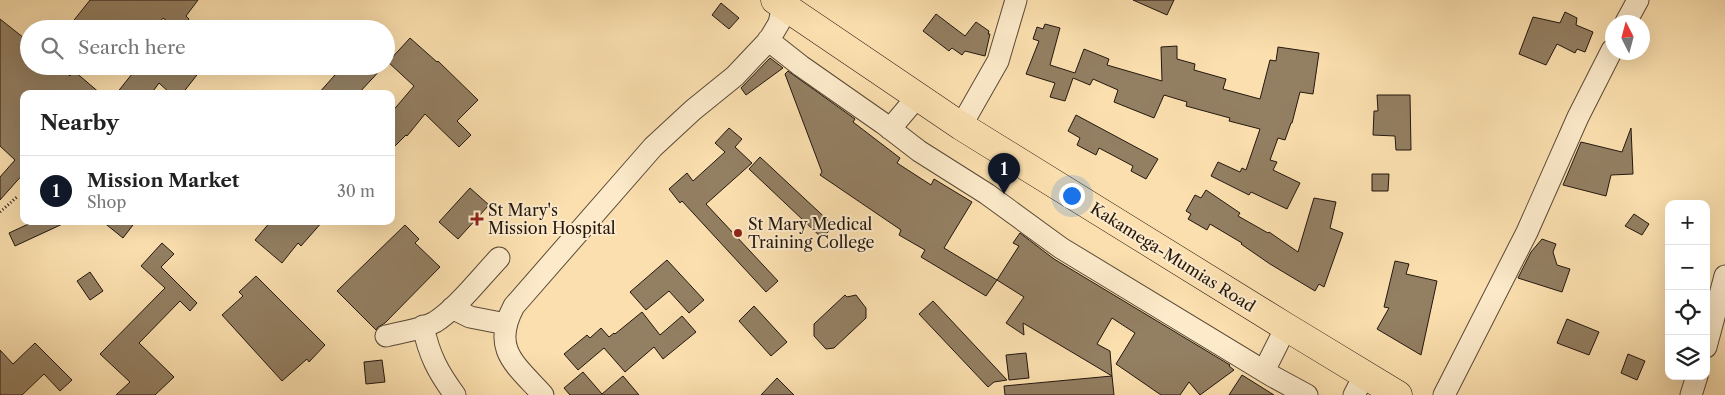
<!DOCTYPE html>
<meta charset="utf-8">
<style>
:root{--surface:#fff;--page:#f6f6f6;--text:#222;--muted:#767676;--line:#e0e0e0;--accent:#111827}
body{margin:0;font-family:"Libre Caslon Text",serif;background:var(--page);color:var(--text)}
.controls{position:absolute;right:15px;bottom:15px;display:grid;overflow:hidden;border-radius:10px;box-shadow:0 5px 20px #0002}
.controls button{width:45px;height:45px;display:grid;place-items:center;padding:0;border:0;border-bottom:1px solid var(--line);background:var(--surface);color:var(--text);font:25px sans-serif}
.compass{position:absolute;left:1605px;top:15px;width:45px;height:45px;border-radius:50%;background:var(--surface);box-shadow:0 5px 20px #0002;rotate:354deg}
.you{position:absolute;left:1071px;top:195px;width:18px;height:18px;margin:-12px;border:4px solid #fff;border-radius:50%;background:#1a73e8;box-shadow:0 0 0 8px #1a73e833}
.badge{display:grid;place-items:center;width:32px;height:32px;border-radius:50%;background:var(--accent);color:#fff;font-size:16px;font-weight:700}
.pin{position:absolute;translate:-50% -41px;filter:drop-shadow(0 1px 2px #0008)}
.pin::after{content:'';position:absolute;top:26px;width:18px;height:15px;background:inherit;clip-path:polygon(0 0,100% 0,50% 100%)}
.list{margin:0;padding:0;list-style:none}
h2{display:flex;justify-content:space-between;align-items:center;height:65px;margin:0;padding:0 20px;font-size:21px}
h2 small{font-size:16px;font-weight:400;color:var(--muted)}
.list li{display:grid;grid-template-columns:32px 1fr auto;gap:15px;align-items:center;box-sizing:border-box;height:70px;padding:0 20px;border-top:1px solid var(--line)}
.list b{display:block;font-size:19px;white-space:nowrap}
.list p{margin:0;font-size:16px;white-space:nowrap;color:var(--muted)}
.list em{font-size:16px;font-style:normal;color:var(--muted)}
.icon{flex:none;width:28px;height:28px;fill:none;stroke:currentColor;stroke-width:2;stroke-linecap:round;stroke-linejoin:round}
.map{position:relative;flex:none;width:1725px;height:395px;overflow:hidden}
.search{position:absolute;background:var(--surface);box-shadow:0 5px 20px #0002;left:20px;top:20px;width:375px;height:55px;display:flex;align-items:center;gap:12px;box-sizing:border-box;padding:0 18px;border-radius:28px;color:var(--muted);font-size:19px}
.panel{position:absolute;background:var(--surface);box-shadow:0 5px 20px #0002;left:20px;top:90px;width:375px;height:135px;border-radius:10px}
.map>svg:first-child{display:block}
.building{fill:#937f62;stroke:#23170f}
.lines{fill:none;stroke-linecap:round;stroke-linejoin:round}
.minor-casing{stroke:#594937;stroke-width:23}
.highway-casing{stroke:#23170f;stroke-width:29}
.path{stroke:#23170f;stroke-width:3;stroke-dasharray:1 2.5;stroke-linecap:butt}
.minor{stroke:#fceaca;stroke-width:21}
.highway{stroke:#fbdfae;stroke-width:28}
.poi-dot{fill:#8f2418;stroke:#fceaca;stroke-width:2}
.labels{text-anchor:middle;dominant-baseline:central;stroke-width:4;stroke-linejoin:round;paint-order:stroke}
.poi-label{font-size:16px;fill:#23170f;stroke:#fceaca;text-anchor:start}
.street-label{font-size:16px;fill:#23170f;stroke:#fceaca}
</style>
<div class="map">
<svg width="1725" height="395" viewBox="0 0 1725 395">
<rect width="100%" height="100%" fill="#fbdfae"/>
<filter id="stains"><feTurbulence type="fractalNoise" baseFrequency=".004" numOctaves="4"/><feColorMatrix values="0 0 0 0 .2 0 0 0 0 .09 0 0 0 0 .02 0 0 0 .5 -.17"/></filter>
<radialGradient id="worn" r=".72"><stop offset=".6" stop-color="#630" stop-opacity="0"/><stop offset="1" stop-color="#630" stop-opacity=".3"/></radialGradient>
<path class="building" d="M90 0H198L186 16 189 19 181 29H178L163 18 154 29H67Z
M1133 0H1174L1167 15Z
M721 3 739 18 729 29 712 15Z
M1565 12 1577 18 1576 25 1593 32 1585 52 1577 49 1575 53 1557 44 1546 65 1519 54 1533 17 1560 23Z
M936 14 965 36 976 22 989 31 988 34H990L985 56 965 51 962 55 952 48 949 51 923 31Z
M0 19 29 42V66H59L70 76 74 71 101 94H24V173L0 200V177L15 160 0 146Z
M1045 24 1060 28 1050 65 1075 73 1084 49 1109 59 1107 65 1162 81 1161 47 1177 46V59L1195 64 1194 70 1226 79 1223 89 1260 99 1270 60 1276 61 1278 47 1319 53 1313 94 1300 92 1292 123H1291L1285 140 1278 138 1270 160 1277 162 1273 170 1300 183 1287 209 1251 192 1249 195 1211 176 1218 162 1240 172 1242 168 1246 170 1260 129 1229 121 1230 118 1186 106 1187 102 1164 95 1154 118 1114 102 1118 90 1093 79 1090 85 1073 78 1065 101 1050 97 1055 83 1026 74 1039 41 1033 39 1037 27 1043 29Z
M410 38 437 62 438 61 478 100 457 121 471 135 459 147 425 114 407 136 406 135 391 150V113L414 86 388 62Z
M770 58 783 68 746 95 741 88Z
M122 66H204L182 94H171L159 83 151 94H116L132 74Z
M343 66H384L358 94H318Z
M788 71 855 119 853 122 900 158 897 163 931 185 934 179 972 202 944 248 997 280 1019 246 1013 243 1020 233 1054 259 1230 365 1229 366 1234 370 1200 395 1189 382 1180 395H1161L1116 364 1135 333 1112 318 1097 344 1110 351 1112 376 1023 323 1024 335 1006 323 1024 297 997 280 986 296 921 257 925 250 899 235 901 230 820 175 822 172 785 74Z
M1377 95H1410L1411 150H1396L1395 136 1373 135 1374 111H1378Z
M1076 115 1158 159 1146 179 1131 171 1133 166 1099 148 1096 155 1077 145 1080 138 1068 131Z
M729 128 742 139 735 147 752 163 706 204 778 281 766 292 682 201 680 203 669 189 687 173 693 181 725 152 715 143Z
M1631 128 1633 174 1611 175 1606 196 1563 185 1581 142 1622 152Z
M760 157 834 226 822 238 749 169Z
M1372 174H1389L1388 191H1372Z
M470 188 489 205 458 239 439 222Z
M1206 190 1240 213 1238 216 1268 233 1269 232 1298 252 1314 198 1336 202 1330 228 1343 233 1324 287 1319 284 1315 291 1270 264 1241 244 1242 243 1210 224 1207 230 1188 219 1191 214 1186 211 1195 195 1201 198Z
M1634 214 1649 224 1642 235 1625 226Z
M35 221H69L15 246 9 233Z
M102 221H136L123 238Z
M271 221H323L301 246 298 243 282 263 255 240Z
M405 225 419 239 415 243 440 267 385 323 378 327 376 330 337 291Z
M1542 239 1556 244 1553 252 1557 265 1570 269 1562 292 1518 278 1531 252Z
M162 243 174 254 161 267 197 303 190 311 180 301 139 343 174 377 155 395H116L130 382 100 354 165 288 141 266Z
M667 260 704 300 689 313 669 291 646 310 630 292Z
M1395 261 1409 264 1406 274 1437 281 1421 355 1377 329 1389 308 1384 307Z
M90 272 103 291 90 300 77 281Z
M256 276 325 345 309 362 307 359 282 381 222 315 243 296 239 292Z
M845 295 847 297 856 295 866 308V318L834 348 826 349 814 336V324Z
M933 301 1007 380 994 382 988 387 919 314Z
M754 306 787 342 771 356 739 321Z
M642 312 660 335 682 316 696 332 663 359 654 347 625 372 604 348 578 370 564 354 587 335 590 338 601 328 609 337 614 333 615 334Z
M1567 319 1599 332 1589 355 1557 343Z
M35 343 72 380 60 391 44 374 22 395H0V350L13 364Z
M1026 353 1029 378 1009 380 1006 355Z
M1628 354 1645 361 1637 380 1621 373Z
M382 360 385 382 366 384 364 362Z
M583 372 602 394 623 376 639 395H570L564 388Z
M1242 375 1274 395H1229Z
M1112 376 1114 395H1005L1004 386Z
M777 378 794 395H761Z"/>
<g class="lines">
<g class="minor-casing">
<path id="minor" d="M1626 22 1638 0
M768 40 801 66 884 124 919 151 987 194 1061 248 1272 376 1307 395
M961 126 998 61 1016 0
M890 129 917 97
M452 308 470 317 506 324
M423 326C429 355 438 372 455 395
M386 336C401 332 421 330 435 322 456 309 481 277 499 258
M1706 347 1725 276
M1264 371 1286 327
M543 395C515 364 491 349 514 306L653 147 693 110 735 76 769 40 779 23 783 6
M1354 395 1365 374
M1444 395 1527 232 1578 117 1612 50
M1691 395 1697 376"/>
</g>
<g class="highway-casing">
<path id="highway" d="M775 0 961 126 1286 327 1398 395"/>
</g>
<path class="path" d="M0 212 18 196"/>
<use href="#minor" class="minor"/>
<use href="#highway" class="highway"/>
</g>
<g class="poi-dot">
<path d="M474.5 211.5h5v5h5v5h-5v5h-5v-5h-5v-5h5z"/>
<circle cx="738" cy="233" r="5"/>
</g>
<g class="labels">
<g class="poi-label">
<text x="488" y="210">St Mary's<tspan x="488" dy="18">Mission Hospital</tspan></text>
<text x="748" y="224">St Mary Medical<tspan x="748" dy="18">Training College</tspan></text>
</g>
<g class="street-label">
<text transform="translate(1173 257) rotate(32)">Kakamega-Mumias Road</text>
</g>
</g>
<rect width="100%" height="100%" filter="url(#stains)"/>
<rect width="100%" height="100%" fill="url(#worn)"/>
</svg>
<div class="controls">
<button>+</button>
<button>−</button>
<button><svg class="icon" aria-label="locate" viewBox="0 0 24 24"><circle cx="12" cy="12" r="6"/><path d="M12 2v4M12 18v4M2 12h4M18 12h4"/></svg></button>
<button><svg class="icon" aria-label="layers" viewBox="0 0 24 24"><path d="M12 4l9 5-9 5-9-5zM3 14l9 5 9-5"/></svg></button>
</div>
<svg class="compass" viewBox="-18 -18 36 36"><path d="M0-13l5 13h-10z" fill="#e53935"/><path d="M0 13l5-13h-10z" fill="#767676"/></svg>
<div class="you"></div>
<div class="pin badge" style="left:1004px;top:194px">1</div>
<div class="search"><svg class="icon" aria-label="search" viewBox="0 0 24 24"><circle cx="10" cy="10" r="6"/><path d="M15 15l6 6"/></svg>Search here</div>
<section class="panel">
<h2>Nearby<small></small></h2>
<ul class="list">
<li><span class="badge">1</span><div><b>Mission Market</b><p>Shop</p></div><em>30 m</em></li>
</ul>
</section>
</div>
